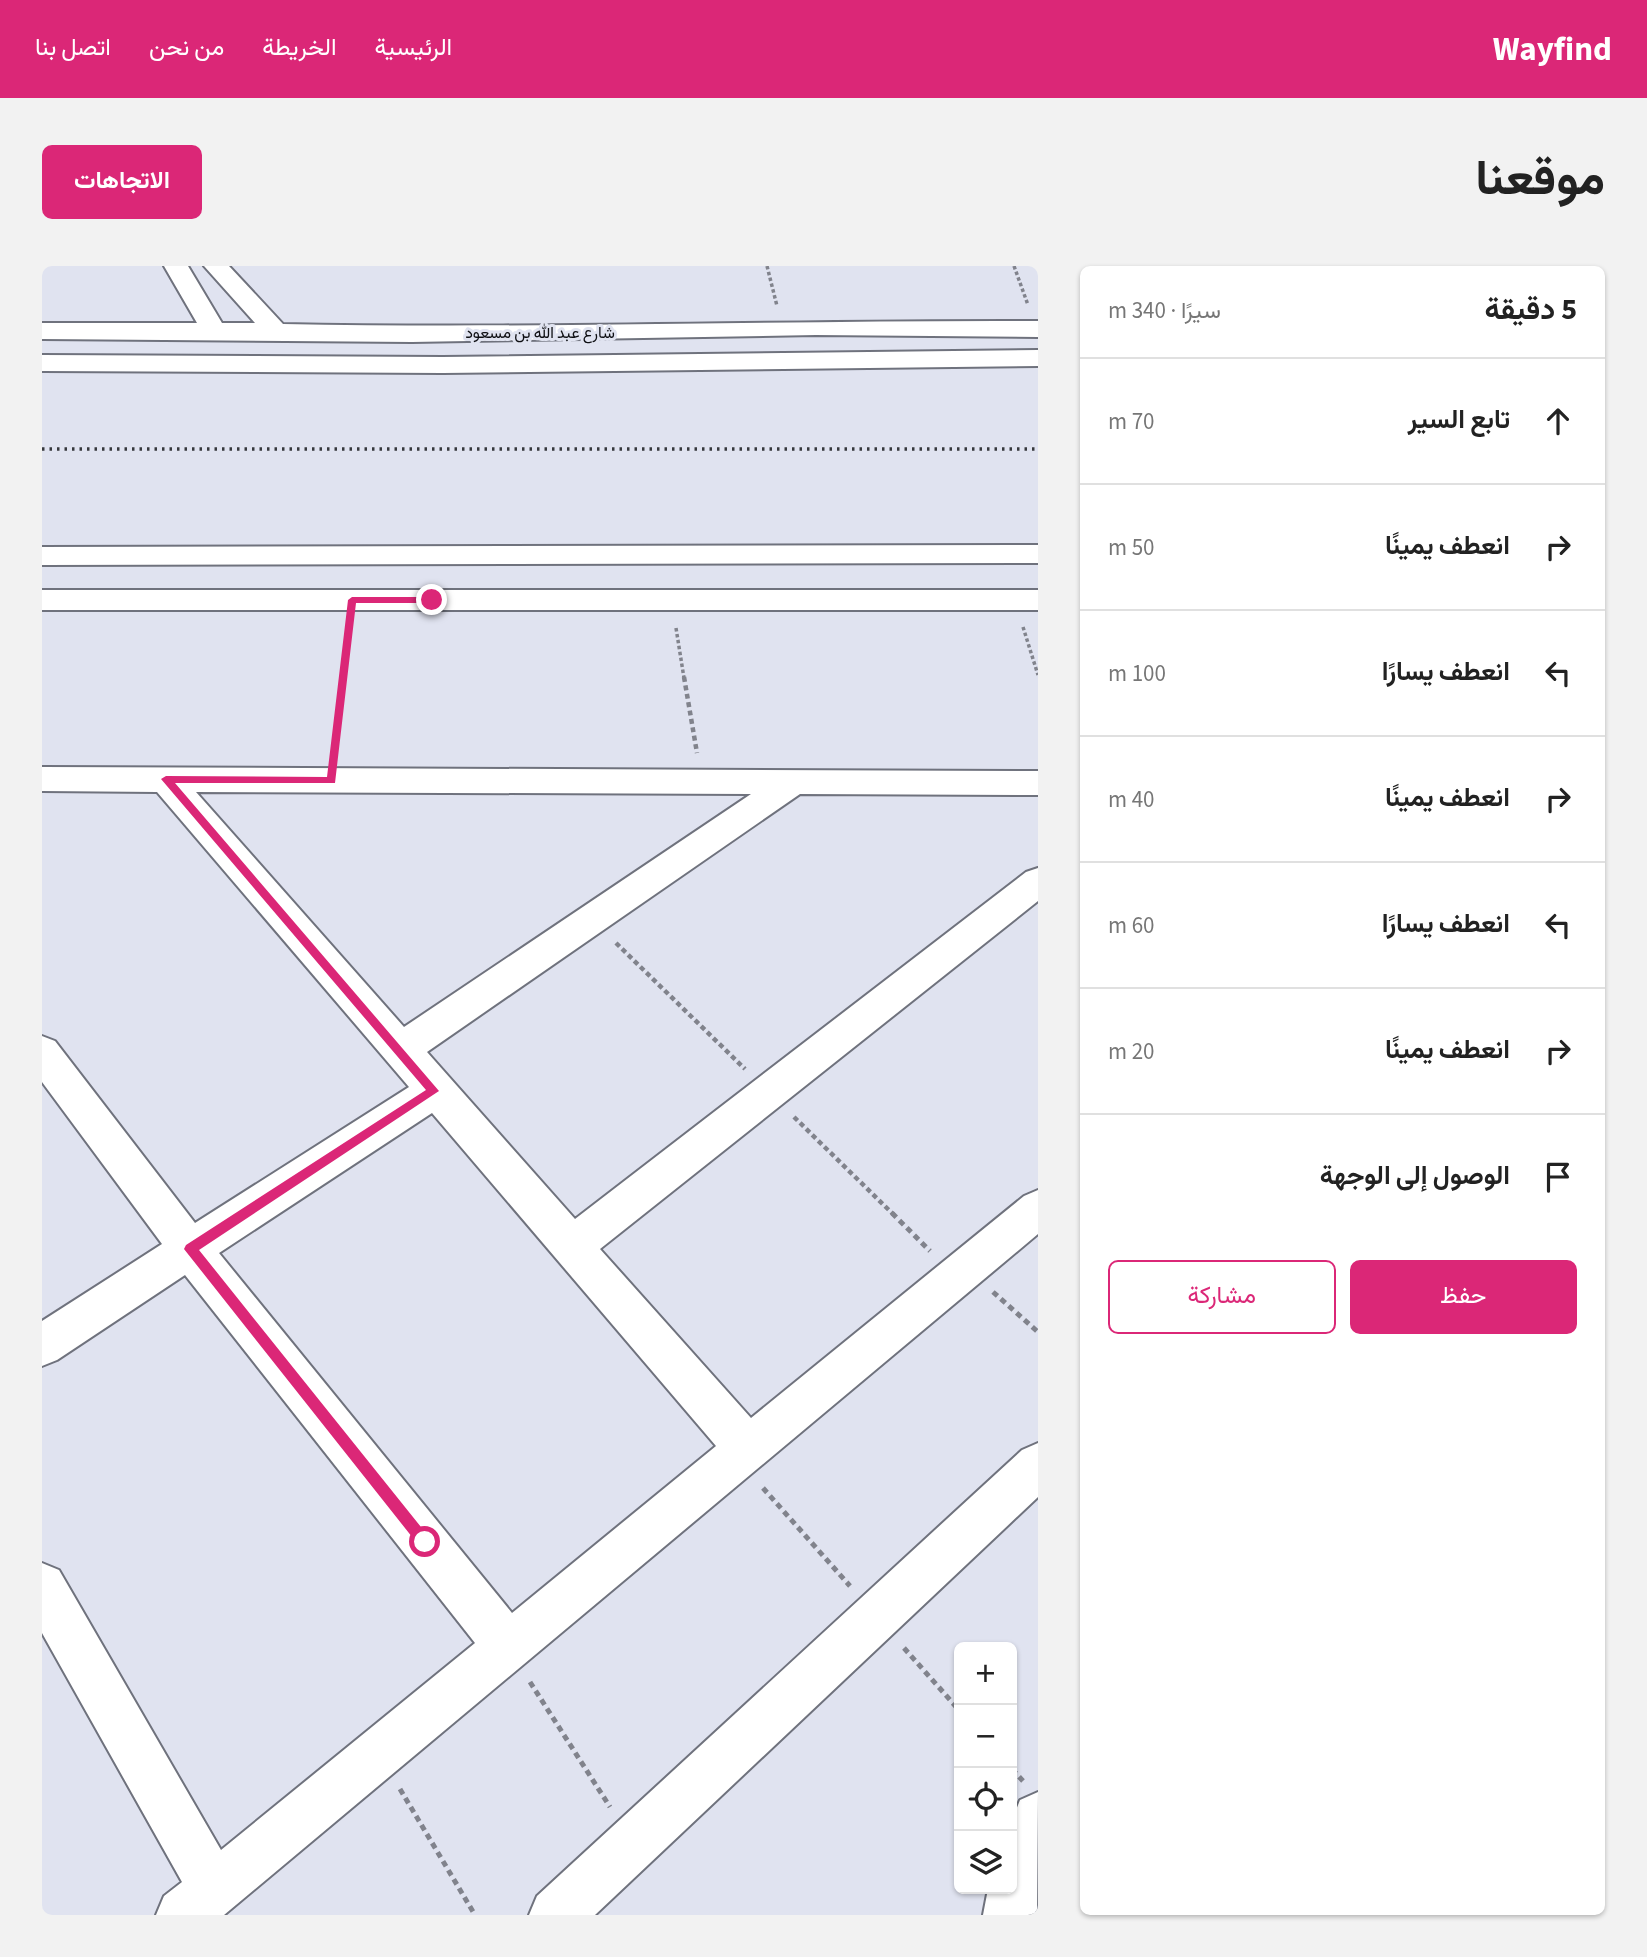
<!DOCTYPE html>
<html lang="ar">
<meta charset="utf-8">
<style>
:root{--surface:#fff;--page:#f2f2f2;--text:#222;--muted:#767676;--line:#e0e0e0;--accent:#db2777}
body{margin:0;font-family:"Source Sans 3",Vazirmatn,sans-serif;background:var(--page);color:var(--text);direction:rtl}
.controls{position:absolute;right:21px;bottom:21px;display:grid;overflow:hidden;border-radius:10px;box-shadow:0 2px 5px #0004}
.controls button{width:63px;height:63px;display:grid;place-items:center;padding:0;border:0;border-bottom:2px solid var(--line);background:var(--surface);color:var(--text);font:35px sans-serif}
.stop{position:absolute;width:21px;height:21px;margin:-16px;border:5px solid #db2777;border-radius:50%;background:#fff}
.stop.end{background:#db2777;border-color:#fff;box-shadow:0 2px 7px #0008}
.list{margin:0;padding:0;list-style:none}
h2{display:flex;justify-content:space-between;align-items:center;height:91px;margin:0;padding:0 28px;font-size:30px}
h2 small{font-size:23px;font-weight:400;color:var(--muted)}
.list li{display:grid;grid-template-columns:46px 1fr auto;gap:21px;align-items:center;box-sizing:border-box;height:126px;padding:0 28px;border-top:2px solid var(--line)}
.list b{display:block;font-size:26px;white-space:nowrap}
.list em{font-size:23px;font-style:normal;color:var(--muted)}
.actions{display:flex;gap:14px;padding:21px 28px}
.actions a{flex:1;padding:16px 0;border:2px solid var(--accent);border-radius:10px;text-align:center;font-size:24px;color:var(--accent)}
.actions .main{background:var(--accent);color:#fff}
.icon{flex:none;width:38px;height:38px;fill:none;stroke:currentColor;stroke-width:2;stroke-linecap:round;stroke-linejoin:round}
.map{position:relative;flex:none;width:996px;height:1649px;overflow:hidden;direction:ltr;border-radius:10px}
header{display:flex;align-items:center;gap:42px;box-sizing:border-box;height:98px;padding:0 35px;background:var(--accent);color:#fff}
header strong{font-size:33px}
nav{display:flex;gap:38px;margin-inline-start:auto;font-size:24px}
.intro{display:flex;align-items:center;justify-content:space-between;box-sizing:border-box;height:168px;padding:0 42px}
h1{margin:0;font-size:49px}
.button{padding:18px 32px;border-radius:10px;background:var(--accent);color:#fff;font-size:24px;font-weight:700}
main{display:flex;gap:42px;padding:0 42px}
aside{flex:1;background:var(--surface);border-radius:10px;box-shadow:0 2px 5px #0004}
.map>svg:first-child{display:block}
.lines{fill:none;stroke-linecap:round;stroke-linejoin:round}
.minor-casing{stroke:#6f727d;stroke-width:4}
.path-far2{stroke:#81838c;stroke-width:3.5;stroke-dasharray:3.5 2.5;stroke-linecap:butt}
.path-far1{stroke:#81838c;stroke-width:4.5;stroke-dasharray:5 3.5;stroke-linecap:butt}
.path{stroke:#81838c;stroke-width:5;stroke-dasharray:6 4.5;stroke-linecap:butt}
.minor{fill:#fff;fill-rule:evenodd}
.rail{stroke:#36383d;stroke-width:3.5;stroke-dasharray:2.5 5;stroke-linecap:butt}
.route{fill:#db2777}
.labels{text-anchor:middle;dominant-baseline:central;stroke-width:6;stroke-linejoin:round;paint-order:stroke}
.far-street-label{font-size:16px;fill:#0e0f13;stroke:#e0e3f0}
</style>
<header>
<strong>Wayfind</strong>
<nav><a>الرئيسية</a><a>الخريطة</a><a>من نحن</a><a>اتصل بنا</a></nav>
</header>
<div class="intro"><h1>موقعنا</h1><a class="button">الاتجاهات</a></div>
<main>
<aside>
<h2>5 دقيقة<small>سيرًا · 340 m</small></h2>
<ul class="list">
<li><svg class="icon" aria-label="ahead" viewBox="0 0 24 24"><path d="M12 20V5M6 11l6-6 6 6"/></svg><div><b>تابع السير</b></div><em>70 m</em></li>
<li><svg class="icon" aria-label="right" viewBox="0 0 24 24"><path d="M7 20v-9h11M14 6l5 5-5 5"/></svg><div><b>انعطف يمينًا</b></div><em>50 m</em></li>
<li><svg class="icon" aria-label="left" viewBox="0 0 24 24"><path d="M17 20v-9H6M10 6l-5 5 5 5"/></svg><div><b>انعطف يسارًا</b></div><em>100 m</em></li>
<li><svg class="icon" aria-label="right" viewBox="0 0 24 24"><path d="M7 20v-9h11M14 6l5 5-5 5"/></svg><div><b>انعطف يمينًا</b></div><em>40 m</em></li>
<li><svg class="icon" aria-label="left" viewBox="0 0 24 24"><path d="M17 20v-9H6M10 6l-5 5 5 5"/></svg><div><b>انعطف يسارًا</b></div><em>60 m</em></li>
<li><svg class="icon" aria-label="right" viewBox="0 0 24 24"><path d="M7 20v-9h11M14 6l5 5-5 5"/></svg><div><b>انعطف يمينًا</b></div><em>20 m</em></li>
<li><svg class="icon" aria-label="arrive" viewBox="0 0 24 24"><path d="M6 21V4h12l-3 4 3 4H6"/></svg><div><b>الوصول إلى الوجهة</b></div></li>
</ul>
<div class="actions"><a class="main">حفظ</a><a>مشاركة</a></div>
</aside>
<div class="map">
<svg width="996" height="1649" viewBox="0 0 996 1649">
<rect width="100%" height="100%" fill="#e0e3f0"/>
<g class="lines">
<g class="minor-casing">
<path id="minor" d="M122 0H146L180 57H213L162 0H187L241 58C493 63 744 54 996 55V71L774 69 370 76 0 73V57H155Z
M996 84V100L401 107 0 105V89L401 91Z
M996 279V297L0 299V281Z
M0 324H996V344H0Z
M0 501 996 505V529L758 528 385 786 533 953 984 606 996 602V635L558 983 709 1152 982 930 996 924V968L182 1649H114L122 1630 140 1616 0 1367V1297L17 1304 179 1584 433 1377 143 1009 15 1094 0 1100V1055L120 978 0 816V770L13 775 153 957 367 821 115 526 0 525ZM154 526 709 528 362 761ZM390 847 674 1180 470 1347 177 987Z
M996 1177V1231L553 1649H487L495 1630 980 1184Z
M996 1526 995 1649H941L946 1623H970V1554L978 1534Z"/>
</g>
<path class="path-far2" d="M725 0 735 40
M972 0 986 39
M981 361 996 409
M634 362 642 412
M301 412 307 362"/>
<path class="path-far1" d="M642 411 655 487
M293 486 302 411
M574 677 703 803
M752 851 852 949"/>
<path class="path" d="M850 947 888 985
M951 1026 996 1066
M721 1222 808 1320
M862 1382 917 1444
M488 1416 568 1541
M970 1503 981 1515
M358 1523 433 1649"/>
<use href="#minor" class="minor"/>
<path class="rail" d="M0 183H996"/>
</g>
<path class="route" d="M310 331H390L394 334 390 337H314L293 517H133L397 825 157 984 387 1271V1281L383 1283 378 1281 142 983 144 979 384 824 119 513 124 510 285 511 306 334Z"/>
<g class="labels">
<g class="far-street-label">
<text x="498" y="67">شارع عبد الله بن مسعود</text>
</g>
</g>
</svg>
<div class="controls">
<button>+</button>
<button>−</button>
<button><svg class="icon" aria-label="locate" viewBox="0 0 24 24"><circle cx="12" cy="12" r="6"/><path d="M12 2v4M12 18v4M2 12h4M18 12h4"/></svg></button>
<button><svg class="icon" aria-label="layers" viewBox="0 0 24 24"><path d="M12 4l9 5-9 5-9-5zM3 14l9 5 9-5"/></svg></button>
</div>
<div class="stop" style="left:383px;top:1276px"></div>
<div class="stop end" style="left:390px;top:334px"></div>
</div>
</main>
